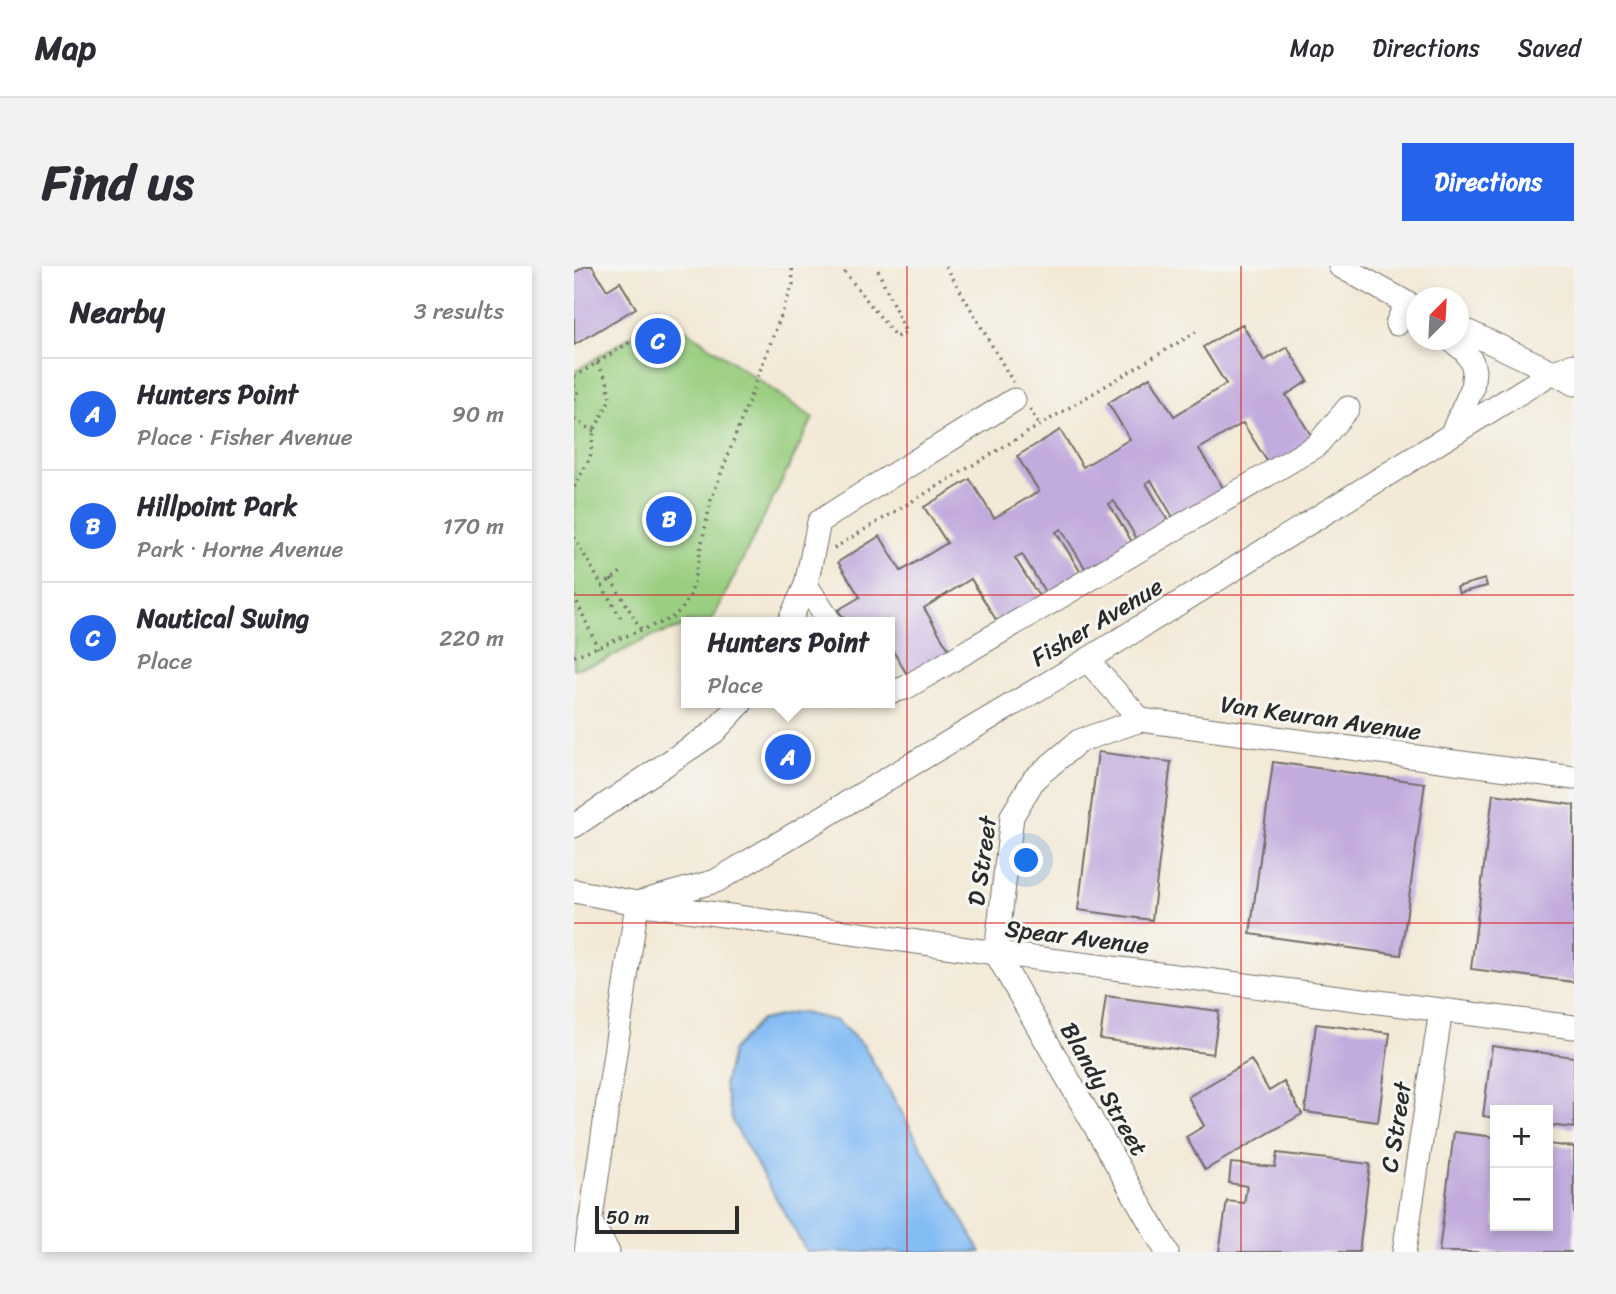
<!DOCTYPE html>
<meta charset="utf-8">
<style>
:root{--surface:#fff;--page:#f2f2f3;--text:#2b2b33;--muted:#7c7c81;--line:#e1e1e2;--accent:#2563eb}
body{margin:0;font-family:Sriracha,sans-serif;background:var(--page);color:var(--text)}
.controls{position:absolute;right:21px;bottom:21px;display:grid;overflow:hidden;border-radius:0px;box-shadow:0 4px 10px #0003}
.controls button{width:63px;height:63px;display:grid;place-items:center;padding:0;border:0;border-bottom:2px solid var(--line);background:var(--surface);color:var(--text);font:35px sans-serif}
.compass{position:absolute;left:832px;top:21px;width:63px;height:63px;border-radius:50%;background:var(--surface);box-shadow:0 4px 10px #0003;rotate:24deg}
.scale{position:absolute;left:21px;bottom:18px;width:144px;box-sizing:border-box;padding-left:7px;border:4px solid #2b2b2b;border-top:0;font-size:19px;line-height:24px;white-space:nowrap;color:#2b2b2b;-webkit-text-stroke:5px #f6f6f2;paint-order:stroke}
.you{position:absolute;left:453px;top:595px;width:24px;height:24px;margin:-18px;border:5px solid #fff;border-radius:50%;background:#1a73e8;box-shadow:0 0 0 10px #1a73e833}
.badge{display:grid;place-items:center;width:46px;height:46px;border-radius:50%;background:var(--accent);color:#fff;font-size:23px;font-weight:700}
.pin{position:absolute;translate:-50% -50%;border:4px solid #fff;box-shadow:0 2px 7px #0006}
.popup{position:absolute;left:107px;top:351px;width:214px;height:91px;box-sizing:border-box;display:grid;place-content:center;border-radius:0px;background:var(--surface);filter:drop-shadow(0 2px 5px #0005);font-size:23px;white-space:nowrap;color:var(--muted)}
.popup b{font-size:26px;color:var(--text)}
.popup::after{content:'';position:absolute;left:50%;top:100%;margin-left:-14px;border:14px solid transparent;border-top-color:var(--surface)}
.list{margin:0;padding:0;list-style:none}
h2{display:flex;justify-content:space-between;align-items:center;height:91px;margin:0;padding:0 28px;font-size:30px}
h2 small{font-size:23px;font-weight:400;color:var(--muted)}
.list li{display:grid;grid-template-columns:46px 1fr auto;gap:21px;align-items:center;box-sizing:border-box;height:112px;padding:0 28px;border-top:2px solid var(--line)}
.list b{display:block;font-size:26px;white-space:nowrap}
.list p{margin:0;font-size:23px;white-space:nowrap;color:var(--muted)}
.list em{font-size:23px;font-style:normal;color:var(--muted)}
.map{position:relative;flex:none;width:1000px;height:986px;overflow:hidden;border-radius:0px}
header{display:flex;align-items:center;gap:42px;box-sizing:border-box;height:98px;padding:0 35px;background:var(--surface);border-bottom:2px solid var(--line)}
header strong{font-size:33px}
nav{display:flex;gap:38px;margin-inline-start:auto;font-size:24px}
.intro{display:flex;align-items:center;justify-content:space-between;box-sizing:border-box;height:168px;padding:0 42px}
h1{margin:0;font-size:49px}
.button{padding:18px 32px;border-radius:0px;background:var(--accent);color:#fff;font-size:24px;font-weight:700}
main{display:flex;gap:42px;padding:0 42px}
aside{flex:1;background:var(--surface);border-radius:0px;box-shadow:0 4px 10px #0003}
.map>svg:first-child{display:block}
.green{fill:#9ace80;stroke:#627c56;stroke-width:2}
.water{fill:#84bcf4;stroke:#587490;stroke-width:2}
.building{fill:#c2abdd}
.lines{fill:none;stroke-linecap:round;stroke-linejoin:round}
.minor-casing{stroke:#716e67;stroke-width:25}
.path{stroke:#716e67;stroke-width:3.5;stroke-dasharray:2 5;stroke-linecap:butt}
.minor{stroke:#fff;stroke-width:23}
.grid{fill:none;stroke:#d62828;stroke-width:2;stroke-opacity:0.55}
.labels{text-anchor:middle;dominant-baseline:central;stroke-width:6;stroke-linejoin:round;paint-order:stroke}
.street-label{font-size:24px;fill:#2b2b2b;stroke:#f6f6f2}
</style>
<header>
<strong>Map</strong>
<nav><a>Map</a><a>Directions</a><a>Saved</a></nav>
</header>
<div class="intro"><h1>Find us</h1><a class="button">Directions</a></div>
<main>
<aside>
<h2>Nearby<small>3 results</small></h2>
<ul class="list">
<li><span class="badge">A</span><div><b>Hunters Point</b><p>Place · Fisher Avenue</p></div><em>90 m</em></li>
<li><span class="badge">B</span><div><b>Hillpoint Park</b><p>Park · Horne Avenue</p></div><em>170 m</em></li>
<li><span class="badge">C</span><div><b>Nautical Swing</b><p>Place</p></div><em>220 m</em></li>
</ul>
</aside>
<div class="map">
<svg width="1000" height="986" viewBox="0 0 1000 986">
<rect width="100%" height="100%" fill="#f6f6f2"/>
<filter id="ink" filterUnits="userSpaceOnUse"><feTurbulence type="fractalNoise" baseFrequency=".0143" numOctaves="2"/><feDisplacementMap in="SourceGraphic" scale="14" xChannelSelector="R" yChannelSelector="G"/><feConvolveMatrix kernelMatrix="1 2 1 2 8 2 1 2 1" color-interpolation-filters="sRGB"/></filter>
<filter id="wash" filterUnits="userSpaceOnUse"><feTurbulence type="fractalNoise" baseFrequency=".00686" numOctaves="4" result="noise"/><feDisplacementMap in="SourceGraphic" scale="28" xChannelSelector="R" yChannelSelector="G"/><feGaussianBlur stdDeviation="1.57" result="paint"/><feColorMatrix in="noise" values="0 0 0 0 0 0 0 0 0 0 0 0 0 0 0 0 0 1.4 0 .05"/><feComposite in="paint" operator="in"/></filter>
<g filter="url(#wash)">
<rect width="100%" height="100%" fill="#f3e9d6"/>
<path class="green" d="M91 49 239 152 139 353 127 356H113L112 360 76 371 29 395 0 403V106Z"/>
<path class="water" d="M224 746 263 755 290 780 407 986H233L159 857 150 819 158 784 187 754Z"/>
<g id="blocks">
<path class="building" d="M12 0H18L33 24 46 16 62 42 0 79V7Z
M668 58 690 95 713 81 734 115 712 129 740 174 696 200 669 157 625 183 653 228 603 258 577 214 572 217 594 255 563 273 540 235 535 238 560 279 514 307 487 263 482 266 509 310 474 331 448 288 441 292 466 332 424 357 397 313 350 342 377 387 335 412 316 380V356H272L264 344 286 331 264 296 306 270 327 305 373 277 350 241 396 213 420 252 465 225 443 190 486 164 509 201 556 173 534 137 576 111 600 150 652 118 629 81Z
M911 313 913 320 885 327 883 321Z
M524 486 597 496 578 654 504 644Z
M699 496 851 517 827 689 676 668Z
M919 528 1000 539V716L897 703Z
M532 730 645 745 639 788 526 773Z
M742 758 816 767 804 856 731 846Z
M918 780 1000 791V862L974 859V844H921V852L909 850Z
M677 794 695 825 710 816 728 848 631 904 612 871 630 860 614 831Z
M880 866 921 871V960H974V878L1000 881V986H865Z
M703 887 796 898 785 986H645L653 935 670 937 673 920 655 917 657 897 701 901Z"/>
</g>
</g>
<g filter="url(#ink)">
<use href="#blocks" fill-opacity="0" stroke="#716e67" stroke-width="2"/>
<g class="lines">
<g class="minor-casing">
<path id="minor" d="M766 0 842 42
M823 58 832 37 842 47
M884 61 979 106 1000 118
M877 74 891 85 898 96 900 105 898 123 877 169
M232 319 256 356
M215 356 232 319 245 256 293 225 440 134
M513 394 567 454 1000 512
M316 426 331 422 742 180 774 142
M567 454 505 475 460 513 438 550 422 687 593 986
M0 560 140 466 167 437
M0 625 63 637 422 687 1000 761
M16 955 34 986
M12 986 63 637 142 615 513 394 979 106 1000 99
M830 986 867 744"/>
</g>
<path class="path" d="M266 0 322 71 332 67 302 0
M372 0 439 116
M0 111 80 61 89 63
M0 119 3 127 0 133
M456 143 465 160
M0 154 20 165
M0 221 16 192 20 165 36 133 33 114 23 97
M0 271 49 356
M260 282 622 66
M37 313 68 365
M28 320 50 304
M0 330 24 382
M0 390 96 353 108 343 117 328 137 234 219 18 218 0"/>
<use href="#minor" class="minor"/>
</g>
</g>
<path class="grid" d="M333 0V986M667 0V986M0 329H1000M0 657H1000"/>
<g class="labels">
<g class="street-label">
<text transform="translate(523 356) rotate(-31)">Fisher Avenue</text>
<text transform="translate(747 452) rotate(8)">Van Keuran Avenue</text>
<text transform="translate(408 595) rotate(-82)">D Street</text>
<text transform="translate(503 671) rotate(7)">Spear Avenue</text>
<text transform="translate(530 823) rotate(60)">Blandy Street</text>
<text transform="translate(822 861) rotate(-81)">C Street</text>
</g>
</g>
</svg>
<div class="controls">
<button>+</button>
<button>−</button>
</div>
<svg class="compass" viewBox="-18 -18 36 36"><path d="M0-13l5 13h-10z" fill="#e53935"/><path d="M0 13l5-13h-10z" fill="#7c7c81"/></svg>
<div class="scale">50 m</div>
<div class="you"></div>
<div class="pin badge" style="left:214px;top:491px">A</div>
<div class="popup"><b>Hunters Point</b>Place</div>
<div class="pin badge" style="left:95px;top:253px">B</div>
<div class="pin badge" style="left:84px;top:75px">C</div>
</div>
</main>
